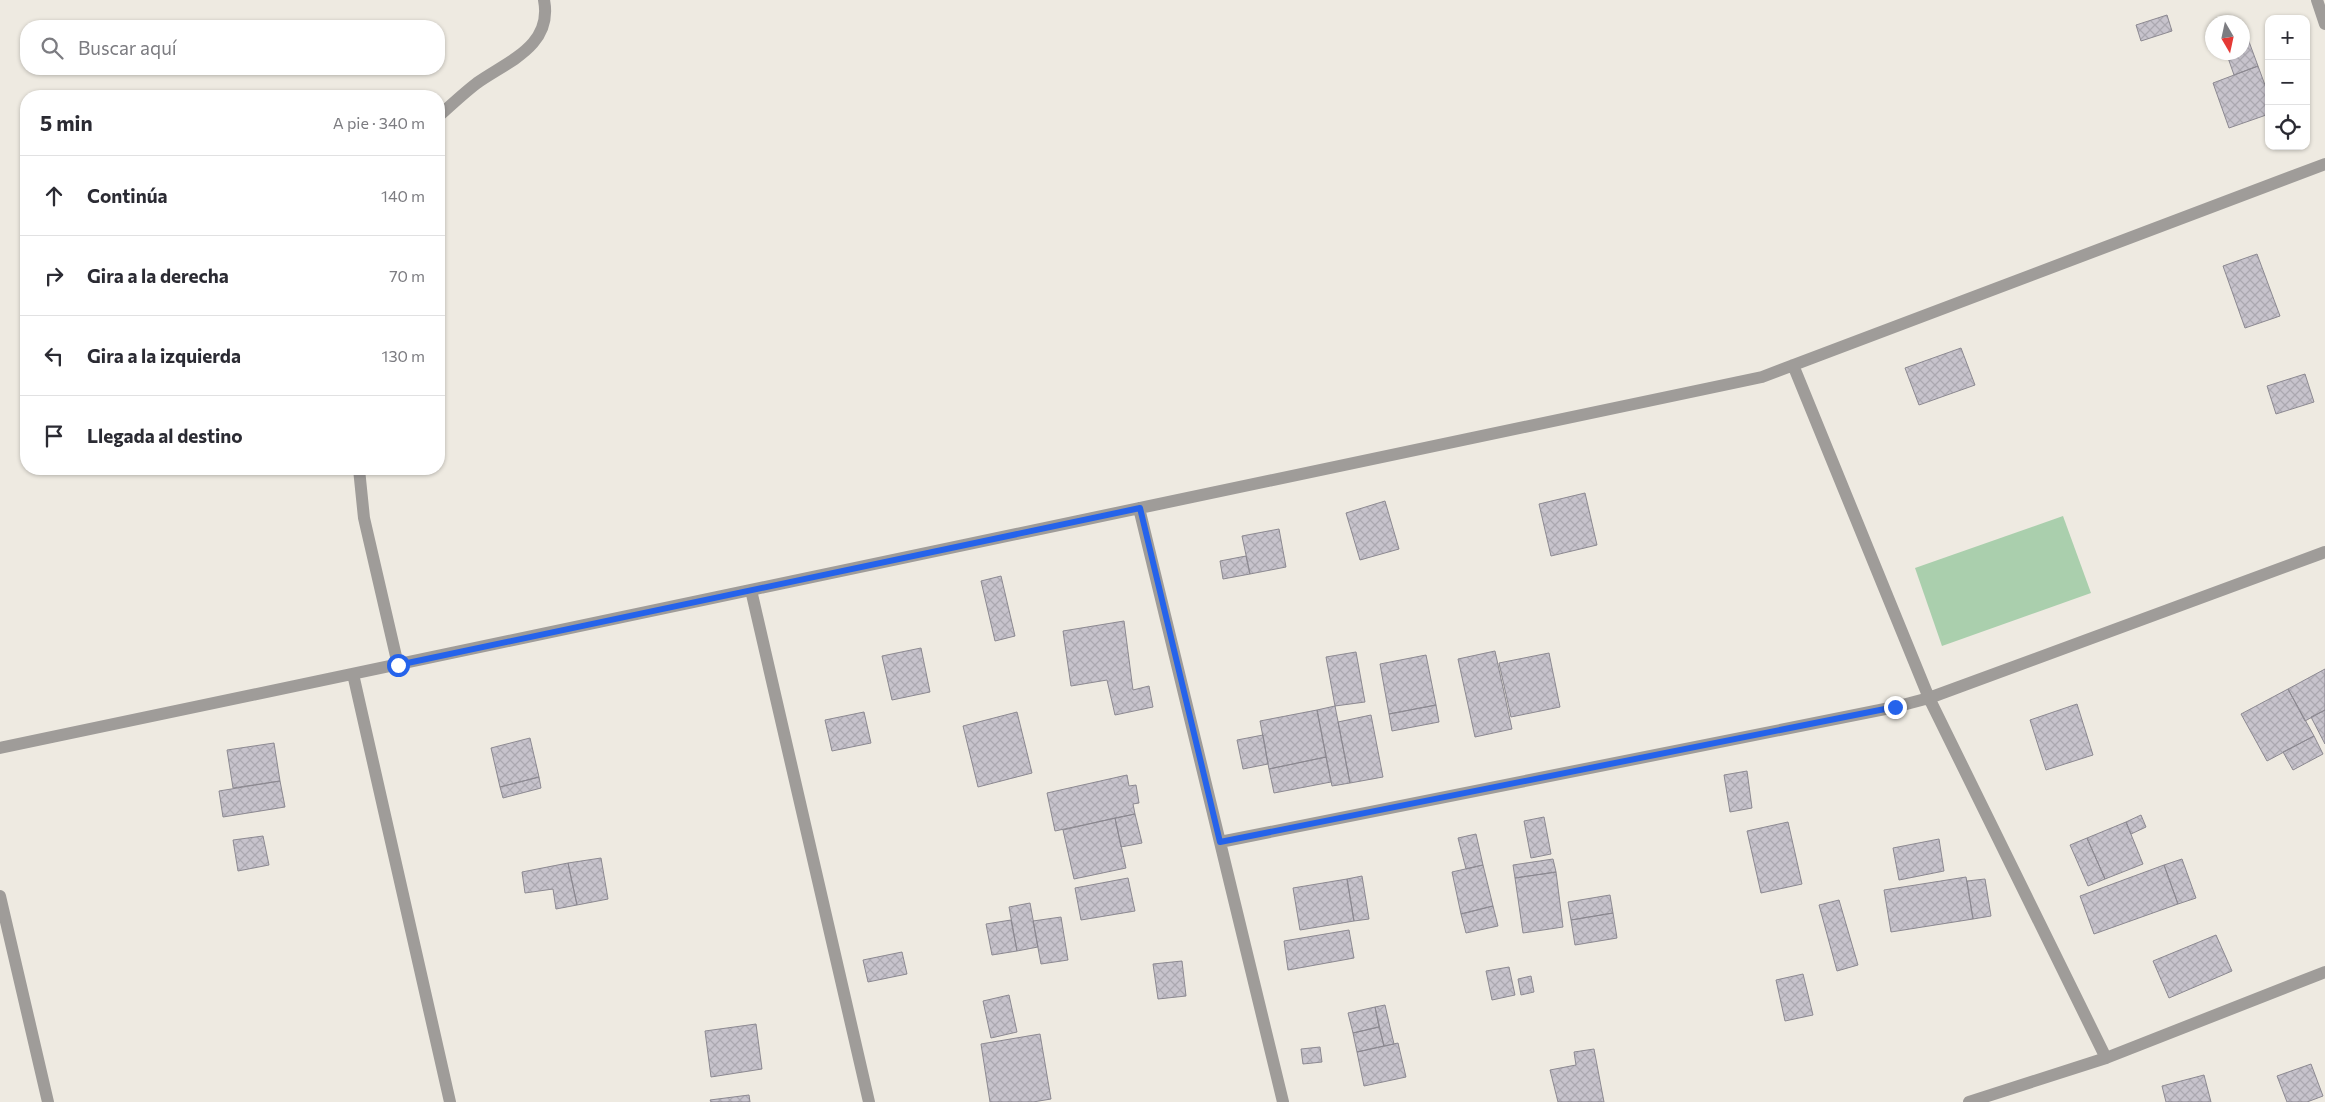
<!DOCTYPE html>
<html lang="es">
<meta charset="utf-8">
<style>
:root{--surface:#fff;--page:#f7f7f7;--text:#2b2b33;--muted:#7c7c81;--line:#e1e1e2}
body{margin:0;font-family:Commissioner,sans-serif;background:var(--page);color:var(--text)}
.controls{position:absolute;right:15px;top:15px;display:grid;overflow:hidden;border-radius:10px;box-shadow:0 1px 4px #0004}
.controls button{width:45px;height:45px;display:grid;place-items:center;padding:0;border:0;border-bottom:1px solid var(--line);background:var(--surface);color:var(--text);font:25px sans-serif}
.compass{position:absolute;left:2205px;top:15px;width:45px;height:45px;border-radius:50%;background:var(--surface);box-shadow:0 1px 4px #0004;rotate:171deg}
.stop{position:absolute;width:15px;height:15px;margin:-11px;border:4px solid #2563eb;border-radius:50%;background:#fff}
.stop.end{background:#2563eb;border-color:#fff;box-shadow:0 1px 5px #0008}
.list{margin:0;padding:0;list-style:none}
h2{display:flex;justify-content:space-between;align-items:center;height:65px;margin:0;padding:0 20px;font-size:21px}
h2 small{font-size:16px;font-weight:400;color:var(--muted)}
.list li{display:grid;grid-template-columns:32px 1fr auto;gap:15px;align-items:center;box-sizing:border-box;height:80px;padding:0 20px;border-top:1px solid var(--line)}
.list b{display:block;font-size:19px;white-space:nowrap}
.list em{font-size:16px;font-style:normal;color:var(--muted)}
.icon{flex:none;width:28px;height:28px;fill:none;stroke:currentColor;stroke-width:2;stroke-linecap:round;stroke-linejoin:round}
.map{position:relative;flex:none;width:2325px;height:1102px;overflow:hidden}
.search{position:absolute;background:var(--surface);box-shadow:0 1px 4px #0004;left:20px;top:20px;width:425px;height:55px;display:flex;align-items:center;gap:12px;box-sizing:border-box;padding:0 18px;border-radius:20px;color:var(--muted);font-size:19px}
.panel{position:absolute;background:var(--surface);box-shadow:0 1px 4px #0004;left:20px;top:90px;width:425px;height:385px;border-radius:20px}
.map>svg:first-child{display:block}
.grass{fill:#aacfad}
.building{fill:url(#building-cross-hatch);stroke:#8c8991}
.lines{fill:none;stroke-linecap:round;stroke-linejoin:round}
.lane{stroke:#9f9c99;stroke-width:12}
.street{stroke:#9f9c99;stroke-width:12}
.route{stroke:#2563eb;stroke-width:6}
</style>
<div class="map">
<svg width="2325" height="1102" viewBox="0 0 2325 1102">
<defs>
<pattern id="building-cross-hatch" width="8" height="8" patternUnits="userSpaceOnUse" patternTransform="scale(1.25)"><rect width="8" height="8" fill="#c7c3cc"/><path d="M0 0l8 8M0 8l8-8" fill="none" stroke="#aba8b0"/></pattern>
</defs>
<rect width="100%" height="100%" fill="#eeeae1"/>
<path class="grass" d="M2063 516 2091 593 1942 646 1915 568Z"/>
<path class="building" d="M2167 15 2172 31 2141 41 2136 25Z
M2248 39 2258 66 2234 75 2226 52H2242V41Z
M2258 66 2269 96V114L2229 128 2213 83Z
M2257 254 2280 316 2245 328 2223 266Z
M1961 348 1975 385 1919 405 1905 368Z
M2305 374 2314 402 2276 414 2267 386Z
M1585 493 1597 545 1551 556 1539 504Z
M1385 501 1399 549 1360 560 1346 513Z
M1279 529 1286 567 1250 574 1242 536Z
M1246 556 1250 574 1223 579 1220 561Z
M1001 576 1015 636 995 641 981 581Z
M1124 621 1133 690 1149 686 1153 707 1115 715 1107 680 1071 686 1063 631Z
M921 648 930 692 892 700 882 656Z
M1495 651 1512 729 1475 737 1458 659Z
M1356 652 1365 702 1335 706 1326 657Z
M1549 653 1560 707 1511 717 1499 663Z
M1426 655 1436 705 1389 714 1380 664Z
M2325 669V710L2305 721 2288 689Z
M2288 689 2314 736 2267 761 2241 714Z
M2077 704 2093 755 2046 770 2030 720Z
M1436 705 1439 722 1392 731 1389 714Z
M1335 706 1350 783 1332 786 1317 710Z
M1317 710 1326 757 1269 769 1260 721Z
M2325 710V744L2311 717Z
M864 712 871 743 832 751 825 720Z
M1017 712 1032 773 978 787 963 726Z
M1371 715 1383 777 1350 783 1338 722Z
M1263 735 1268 764 1243 769 1237 740Z
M2314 736 2323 754 2293 770 2283 752Z
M530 738 539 777 500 787 491 748Z
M274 743 280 781 233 788 227 750Z
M1326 757 1331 782 1274 793 1269 769Z
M1747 771 1752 808 1730 812 1724 775Z
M1127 775 1129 786 1136 785 1139 803 1133 804 1135 814 1055 831 1047 793Z
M539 777 541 788 503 798 500 787Z
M280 781 285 807 223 817 219 791Z
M1135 814 1142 843 1121 847 1115 818Z
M2141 815 2146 827 2131 834 2126 822Z
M1544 817 1551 854 1531 858 1524 821Z
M1115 818 1126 868 1074 879 1063 830Z
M1788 822 1802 884 1761 893 1747 831Z
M2126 822 2143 864 2105 879 2087 838Z
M1476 834 1483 865 1466 869 1458 838Z
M263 836 269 865 238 871 233 840Z
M2087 838 2105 879 2088 886 2070 845Z
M1939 839 1944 871 1899 880 1893 848Z
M601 858 608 899 577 905 568 863Z
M1553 859 1556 872 1515 878 1513 865Z
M2182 859 2196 898 2178 904 2164 865Z
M568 863 577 905 556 909 553 889 525 893 522 872Z
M1483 865 1493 906 1461 914 1452 872Z
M2164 865 2178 904 2094 934 2080 896Z
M1556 872 1563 927 1523 933 1515 878Z
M1362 876 1369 919 1354 921 1347 879Z
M1966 877 1973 919 1891 932 1884 890Z
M1128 878 1135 911 1081 920 1075 888Z
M1347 879 1354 921 1300 930 1293 888Z
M1985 879 1991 916 1973 919 1967 881Z
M1610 895 1613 913 1571 920 1568 902Z
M1839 900 1858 965 1837 971 1819 905Z
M1030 903 1038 947 1017 951 1009 907Z
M1493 906 1498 926 1466 933 1461 914Z
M1613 913 1617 938 1575 945 1571 920Z
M1061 917 1068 960 1041 964 1033 921Z
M1011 920 1017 951 992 955 986 924Z
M1349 930 1354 958 1288 970 1284 941Z
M2216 935 2232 971 2169 998 2153 961Z
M902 952 907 974 868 982 863 960Z
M1182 961 1186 996 1158 999 1153 964Z
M1509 967 1515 995 1492 1000 1486 971Z
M1803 974 1813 1015 1785 1021 1776 980Z
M1531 976 1534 992 1521 995 1518 979Z
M1009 995 1017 1032 991 1038 983 1001Z
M1385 1005 1394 1044 1384 1046 1375 1007Z
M1375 1007 1379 1027 1353 1033 1348 1013Z
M756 1024 762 1069 711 1077 705 1031Z
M1379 1027 1384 1046 1357 1052 1353 1033Z
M1040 1034 1051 1099 1033 1102H990L981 1044Z
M1398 1043 1406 1077 1364 1086 1357 1052Z
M1320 1047 1322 1062 1303 1064 1301 1049Z
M1594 1049 1604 1102H1558L1550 1070 1576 1065 1574 1052Z
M2311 1064 2323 1096 2307 1102H2287L2277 1076Z
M2204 1075 2211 1102H2166L2162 1086Z
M749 1095 750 1102H711L710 1100Z"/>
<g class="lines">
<path class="lane" d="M439 116C451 105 464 93 477 83 508 61 553 46 544 0
M359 469 364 518 398 665
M0 896 48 1102"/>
<path class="street" d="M2317 0 2325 24
M1793 365 1929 698 2106 1058
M1139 508 1283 1102
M751 590 869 1102
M353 674 450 1102
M0 748 1762 377 2325 164
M1220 842 1895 707 1929 698 2325 552
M1969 1102 2106 1058 2325 972"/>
</g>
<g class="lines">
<path class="route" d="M398 665 1140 508 1220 842 1895 707"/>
</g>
</svg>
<div class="controls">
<button>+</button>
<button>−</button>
<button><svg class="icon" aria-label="locate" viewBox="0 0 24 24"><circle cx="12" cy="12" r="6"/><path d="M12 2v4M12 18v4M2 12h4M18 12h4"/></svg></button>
</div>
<svg class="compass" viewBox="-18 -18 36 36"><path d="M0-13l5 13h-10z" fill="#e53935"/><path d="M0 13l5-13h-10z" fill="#7c7c81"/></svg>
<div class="stop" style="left:398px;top:665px"></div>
<div class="stop end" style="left:1895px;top:707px"></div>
<div class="search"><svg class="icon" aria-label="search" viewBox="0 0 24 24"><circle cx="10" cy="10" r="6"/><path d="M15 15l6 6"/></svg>Buscar aquí</div>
<section class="panel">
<h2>5 min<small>A pie · 340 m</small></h2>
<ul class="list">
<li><svg class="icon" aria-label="ahead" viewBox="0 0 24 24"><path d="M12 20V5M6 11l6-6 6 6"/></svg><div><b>Continúa</b></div><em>140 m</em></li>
<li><svg class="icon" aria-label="right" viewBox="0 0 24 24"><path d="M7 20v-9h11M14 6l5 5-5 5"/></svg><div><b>Gira a la derecha</b></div><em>70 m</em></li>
<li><svg class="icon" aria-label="left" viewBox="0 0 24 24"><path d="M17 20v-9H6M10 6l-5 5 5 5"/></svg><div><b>Gira a la izquierda</b></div><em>130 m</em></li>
<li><svg class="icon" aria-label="arrive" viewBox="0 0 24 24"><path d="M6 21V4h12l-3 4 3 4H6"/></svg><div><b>Llegada al destino</b></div></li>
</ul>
</section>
</div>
